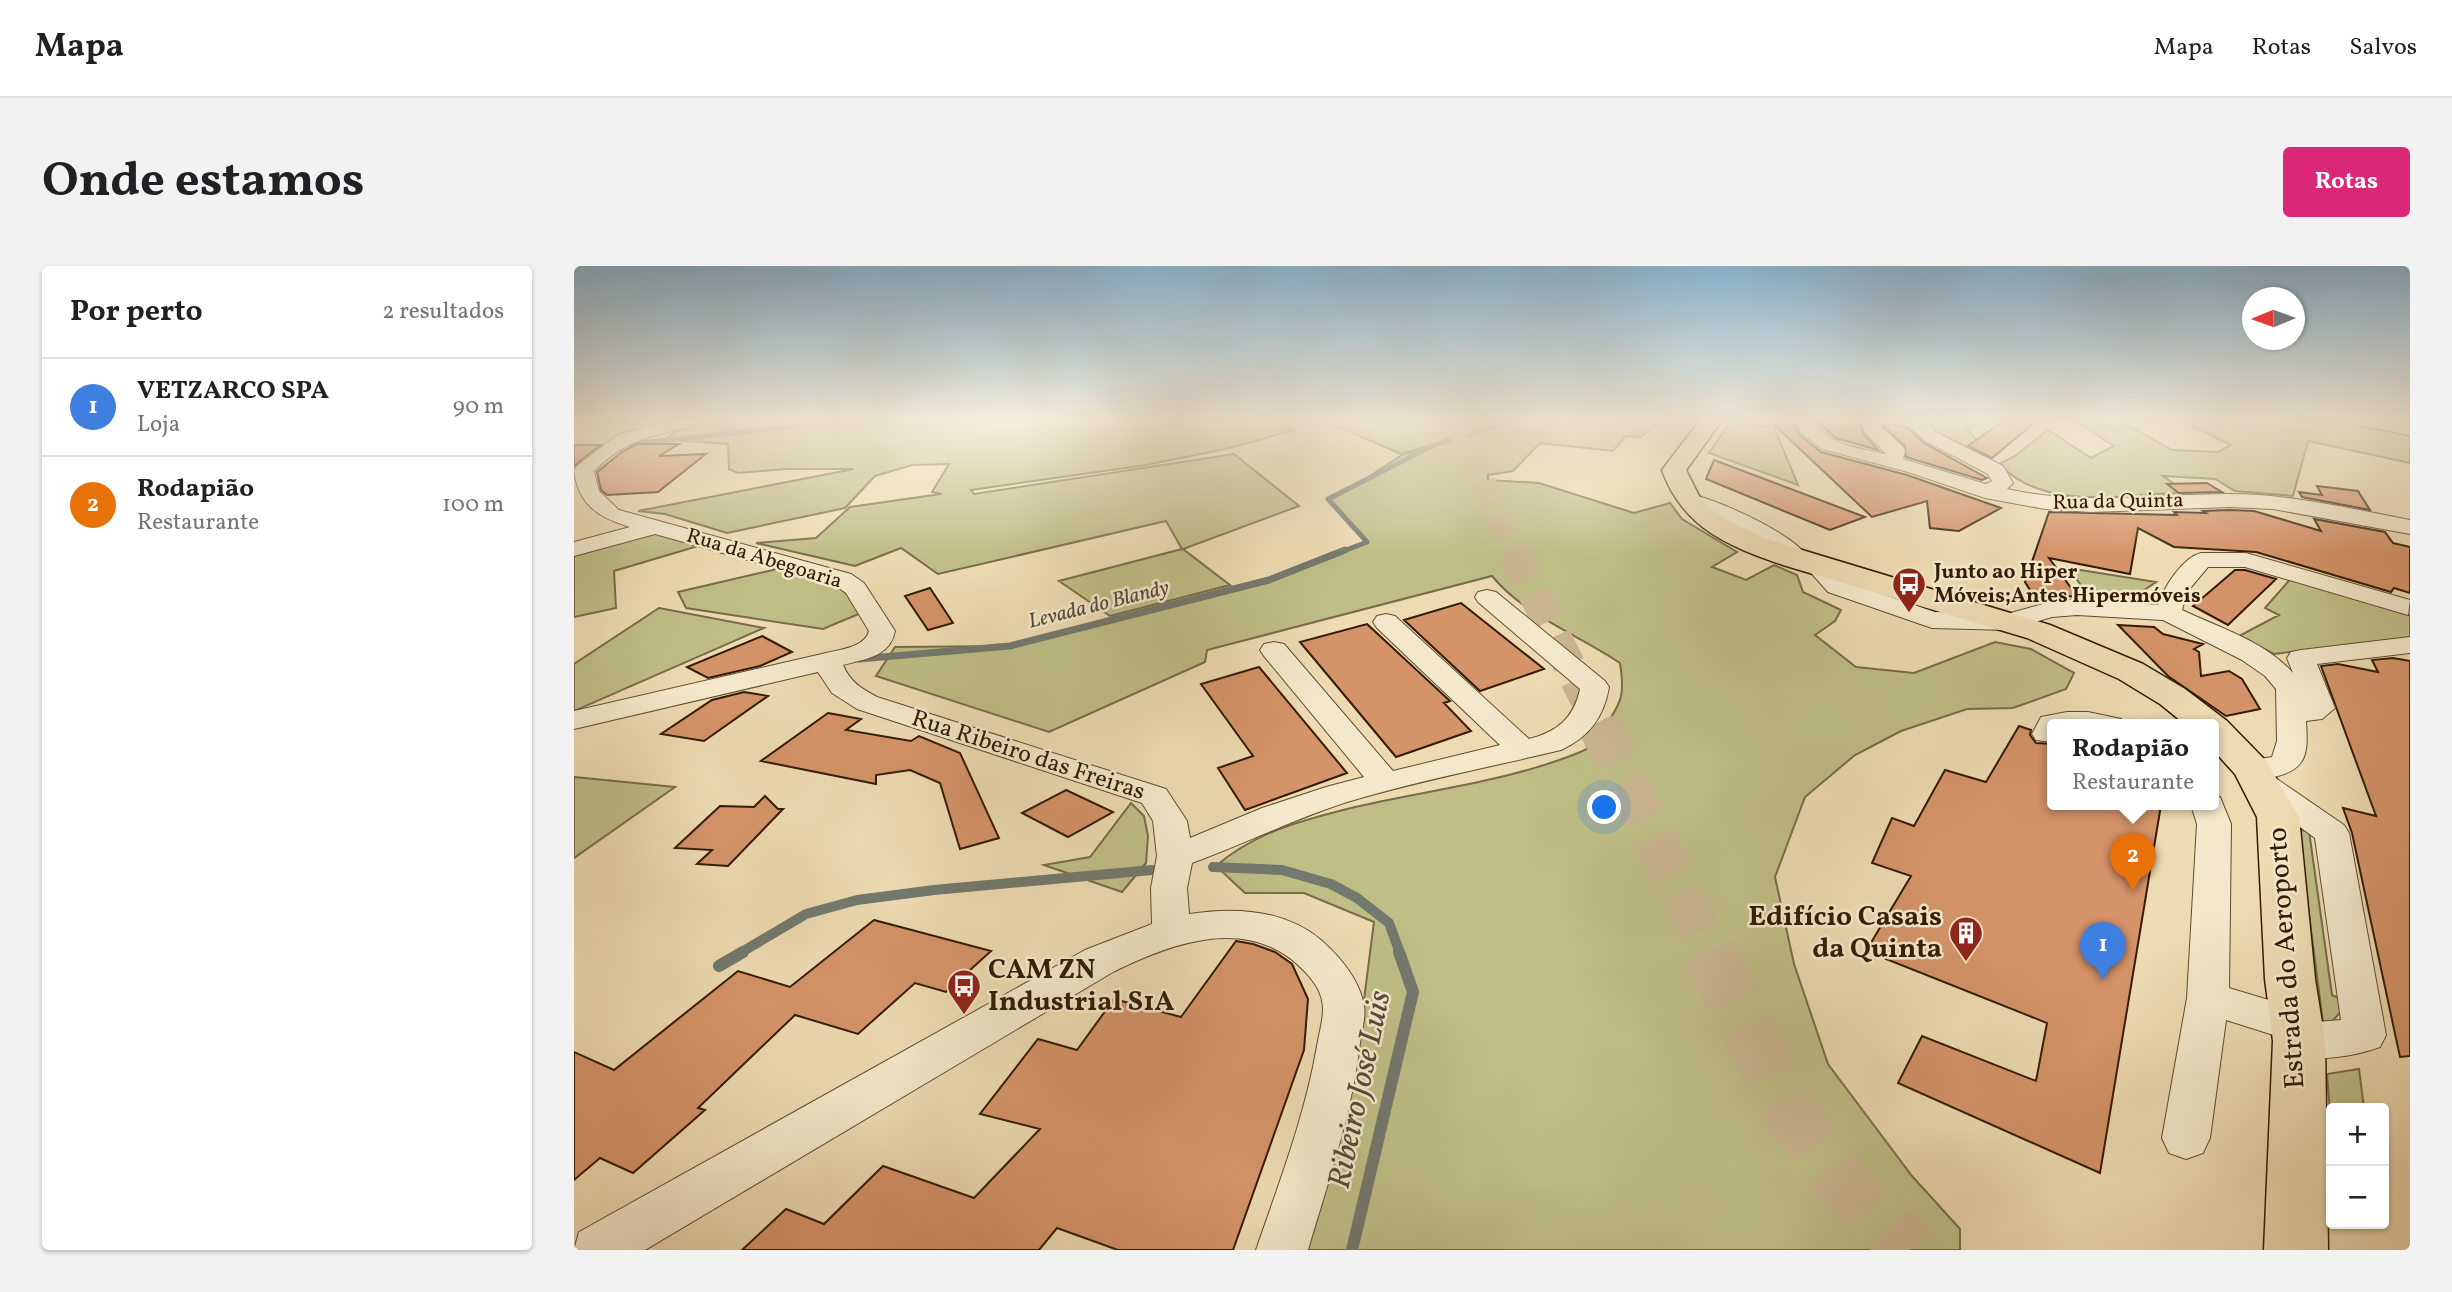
<!DOCTYPE html>
<html lang="pt">
<meta charset="utf-8">
<style>
:root{--surface:#fff;--page:#f2f2f2;--text:#202124;--muted:#757577;--line:#e0e0e0;--accent:#db2777}
body{margin:0;font-family:Vollkorn,serif;background:var(--page);color:var(--text)}
.controls{position:absolute;right:21px;bottom:21px;display:grid;overflow:hidden;border-radius:7px;box-shadow:0 2px 5px #0004}
.controls button{width:63px;height:63px;display:grid;place-items:center;padding:0;border:0;border-bottom:2px solid var(--line);background:var(--surface);color:var(--text);font:35px sans-serif}
.compass{position:absolute;left:1668px;top:21px;width:63px;height:63px;border-radius:50%;background:var(--surface);box-shadow:0 2px 5px #0004;rotate:269deg}
.you{position:absolute;left:1031px;top:542px;width:24px;height:24px;margin:-18px;border:5px solid #fff;border-radius:50%;background:#1a73e8;box-shadow:0 0 0 10px #1a73e833}
.badge{display:grid;place-items:center;width:46px;height:46px;border-radius:50%;background:var(--accent);color:#fff;font-size:23px;font-weight:700}
.pin{position:absolute;translate:-50% -58px;filter:drop-shadow(0 2px 4px #0008)}
.pin::after{content:'';position:absolute;top:37px;width:24px;height:21px;background:inherit;clip-path:polygon(0 0,100% 0,50% 100%)}
.popup{position:absolute;left:1473px;top:453px;width:172px;height:91px;box-sizing:border-box;display:grid;place-content:center;border-radius:7px;background:var(--surface);filter:drop-shadow(0 2px 5px #0005);font-size:23px;white-space:nowrap;color:var(--muted)}
.popup b{font-size:26px;color:var(--text)}
.popup::after{content:'';position:absolute;left:50%;top:100%;margin-left:-14px;border:14px solid transparent;border-top-color:var(--surface)}
.list{margin:0;padding:0;list-style:none}
h2{display:flex;justify-content:space-between;align-items:center;height:91px;margin:0;padding:0 28px;font-size:30px}
h2 small{font-size:23px;font-weight:400;color:var(--muted)}
.list li{display:grid;grid-template-columns:46px 1fr auto;gap:21px;align-items:center;box-sizing:border-box;height:98px;padding:0 28px;border-top:2px solid var(--line)}
.list b{display:block;font-size:26px;white-space:nowrap}
.list p{margin:0;font-size:23px;white-space:nowrap;color:var(--muted)}
.list em{font-size:23px;font-style:normal;color:var(--muted)}
.map{position:relative;flex:none;width:1836px;height:984px;overflow:hidden;border-radius:7px}
header{display:flex;align-items:center;gap:42px;box-sizing:border-box;height:98px;padding:0 35px;background:var(--surface);border-bottom:2px solid var(--line)}
header strong{font-size:33px}
nav{display:flex;gap:38px;margin-inline-start:auto;font-size:24px}
.intro{display:flex;align-items:center;justify-content:space-between;box-sizing:border-box;height:168px;padding:0 42px}
h1{margin:0;font-size:49px}
.button{padding:18px 32px;border-radius:7px;background:var(--accent);color:#fff;font-size:24px;font-weight:700}
main{display:flex;gap:42px;padding:0 42px}
aside{flex:1;background:var(--surface);border-radius:7px;box-shadow:0 2px 5px #0004}
.map>svg:first-child{display:block}
.green{fill:#bfbe87;stroke:#796c46;stroke-width:2}
.lines{fill:none;stroke-linecap:round;stroke-linejoin:round}
.stream-far3{stroke:#73796f;stroke-width:5}
.stream-far2{stroke:#73796f;stroke-width:7}
.stream-far1{stroke:#73796f;stroke-width:10}
.stream{stroke:#73796f;stroke-width:12}
.building{fill:#d59369;stroke:#331b04;stroke-width:2}
.major-tunnel-far3{stroke:#c9b58e;stroke-width:24;stroke-dasharray:24 12;stroke-linecap:butt}
.major-tunnel-far2{stroke:#c9b58e;stroke-width:32;stroke-dasharray:32 16;stroke-linecap:butt}
.major-tunnel-far1{stroke:#c9b58e;stroke-width:42;stroke-dasharray:42 21;stroke-linecap:butt}
.major-tunnel{stroke:#c9b58e;stroke-width:55;stroke-dasharray:55 28;stroke-linecap:butt}
.minor-casing{stroke:#624b2f;stroke-width:2}
.major-casing{stroke:#331b04;stroke-width:3}
.highway-casing{stroke:#331b04;stroke-width:3}
.minor{fill:#f4e8cc;fill-rule:evenodd}
.major{fill:#eedbb1;fill-rule:evenodd}
.highway{fill:#eedbb1;fill-rule:evenodd}
.labels{text-anchor:middle;dominant-baseline:central;stroke-width:5;stroke-linejoin:round;paint-order:stroke}
.far-street-label{font-size:21px;fill:#331b04;stroke:#f4e8cc}
.far-poi-label{font-size:21px;font-weight:bold;fill:#331b04;stroke:#f4e8cc;text-anchor:start}
.far-water-label{font-size:21px;font-style:italic;fill:#534a39;stroke:#f4e8cc}
.street-label{font-size:24px;fill:#331b04;stroke:#f4e8cc}
.near-poi-label{font-size:28px;font-weight:bold;fill:#331b04;stroke:#f4e8cc;text-anchor:end}
.near-street-label{font-size:28px;fill:#331b04;stroke:#f4e8cc}
.near-water-label{font-size:32px;font-style:italic;fill:#534a39;stroke:#f4e8cc}
</style>
<header>
<strong>Mapa</strong>
<nav><a>Mapa</a><a>Rotas</a><a>Salvos</a></nav>
</header>
<div class="intro"><h1>Onde estamos</h1><a class="button">Rotas</a></div>
<main>
<aside>
<h2>Por perto<small>2 resultados</small></h2>
<ul class="list">
<li><span class="badge" style="background:#3f7fe0">1</span><div><b>VETZARCO SPA</b><p>Loja</p></div><em>90 m</em></li>
<li><span class="badge" style="background:#e8710a">2</span><div><b>Rodapião</b><p>Restaurante</p></div><em>100 m</em></li>
</ul>
</aside>
<div class="map">
<svg width="1836" height="984" viewBox="0 0 1836 984">
<rect width="100%" height="100%" fill="#eedbb1"/>
<filter id="stains"><feTurbulence type="fractalNoise" baseFrequency=".00286" numOctaves="4"/><feColorMatrix values="0 0 0 0 .2 0 0 0 0 .09 0 0 0 0 .02 0 0 0 .5 -.17"/></filter>
<radialGradient id="worn" r=".72"><stop offset=".6" stop-color="#630" stop-opacity="0"/><stop offset="1" stop-color="#630" stop-opacity=".3"/></radialGradient>
<path class="green" d="M146 153H704L720 164 656 182 572 199 397 224 400 228 660 188 725 240 609 283 656 319 536 350 485 315 608 283 592 255 364 308 327 282 281 300 182 277 242 272 276 241 367 228 358 226 375 198 338 199 301 210 271 242 153 267 91 248 64 245 280 203H211L164 207 155 203 154 178 100 174 95 171 106 162Z
M781 153H938L919 161 827 188 758 158Z
M950 153H1087L1067 171 1052 170 1039 185 966 177 939 205 914 209V214L965 217 1060 247 1096 237 1108 253 1163 286 1138 301 1172 314 1200 299 1223 309 1229 326 1267 344 1261 355 1241 369 1282 401 1340 407 1421 376 1457 383 1500 407 1492 423 1439 442 1393 443 1327 465 1281 489 1231 531 1201 611 1220 698 1254 798 1338 910 1386 963V984H732L787 757 800 656 730 627H671L642 600C681 566 729 554 777 542 853 524 932 516 1004 487 1019 481 1032 470 1045 462L1035 466 1031 461C1048 435 1051 429 1046 397 1005 369 951 350 918 310L633 384 631 396 475 466 302 410 321 381 436 380 695 314 792 276 754 233 790 214 828 189Z
M1355 153H1408L1407 157 1392 162 1414 186 1411 191 1361 165Z
M1503 153H1543L1598 184 1644 186 1657 179 1618 160 1624 153H1750L1836 168V197L1734 175 1719 230 1661 225 1641 213 1589 210 1612 226C1553 229 1470 246 1425 198L1441 190 1474 164 1517 192 1540 180 1499 154Z
M1155 158 1200 161 1224 219 1135 187Z
M86 263 131 278 40 305 42 342 0 351V285Z
M207 302 267 323 292 345 249 363 112 342 104 326Z
M1494 302 1582 316 1569 325 1575 338 1516 331Z
M1719 310 1836 349V372L1700 388 1665 370 1705 349 1691 342Z
M85 342 190 362 0 445V398Z
M0 511 101 521 0 592Z
M557 537 570 550 574 570 572 597 548 626 470 599 516 591Z
M1724 564 1735 565 1758 729 1775 737 1750 764Z
M1785 803 1790 842H1757V860L1753 808Z"/>
<g class="lines">
<path class="stream-far3" d="M0 184 244 158H360L398 153
M767 286 793 276 754 233 860 179 943 153"/>
<path class="stream-far2" d="M285 393 436 380 695 314 771 284"/>
<path class="stream-far1" d="M639 601 708 604 757 618 783 632 815 657 826 687
M166 687 232 648 283 634 360 624 578 604"/>
<path class="stream" d="M145 700 169 686
M778 984 839 726 825 686"/>
</g>
<path class="building" d="M1194 153H1216L1227 170 1247 186 1333 209 1427 242 1385 265 1356 262 1353 235 1298 251Z
M1239 153H1286L1289 167 1304 184 1262 172Z
M1432 153H1465L1418 192 1394 180Z
M1312 157 1334 162 1350 177 1413 212 1408 214 1332 191 1331 180 1309 160Z
M63 178H105L85 190 132 188 84 226 33 229 27 224 23 206 48 186Z
M0 179H26L0 200Z
M1140 194 1291 251 1256 264 1132 213Z
M1633 217 1648 226 1605 227 1593 218Z
M1743 220 1784 225 1796 244 1728 231 1725 226 1748 229Z
M1656 244 1680 245 1747 265 1740 253 1811 266 1819 277 1836 281V327L1820 322 1817 326 1682 286 1600 281 1564 262 1556 308 1475 292 1503 330 1461 332 1451 316 1475 246 1603 249 1600 246 1632 247 1629 245Z
M1661 304H1671L1702 313 1654 359 1619 340Z
M356 322 379 357 354 364 331 330Z
M887 337 970 403 906 425 830 354Z
M793 358 876 435 870 437 897 465 822 491 726 376Z
M1544 359 1580 361 1589 368 1629 378 1620 383 1625 386 1627 410 1655 405 1668 413 1686 443 1652 450 1594 410Z
M188 370 218 386 186 400 134 412 113 401Z
M1819 392 1836 395V790L1826 791 1778 567 1769 542 1802 550 1747 400 1764 398 1804 406 1798 394Z
M685 401 773 507 671 544 644 502 679 490 627 418Z
M170 426 194 430 130 475 87 468 138 434Z
M254 447 287 453 272 464 337 475 345 470 386 487 425 572 386 583 366 517 336 504 302 509V518L187 495Z
M1445 460 1457 464 1456 469 1462 477 1479 478V539H1587L1526 907 1324 817 1348 770 1462 815 1473 757 1292 685 1337 610 1298 597 1318 552 1340 560 1371 504 1412 516Z
M492 524 539 546 494 571 448 547Z
M191 530 204 543H209L154 600 123 598 138 584 101 582 146 540 180 541Z
M300 654 417 685 372 726 341 717 284 768 221 749 124 842 131 844 59 907 26 892 0 914V786L40 804 164 705 216 721Z
M662 675 679 678 701 686 718 698 734 733 730 784 659 984H544L483 962 465 984H168L212 943 250 958 309 900 400 932 466 863 406 848 464 773 503 784 540 733 607 751Z"/>
<g class="lines">
<path class="major-tunnel-far3" d="M876 153 892 175 940 286"/>
<path class="major-tunnel-far2" d="M939 284 1025 460"/>
<path class="major-tunnel-far1" d="M1024 458 1136 687"/>
<path class="major-tunnel" d="M1135 686 1221 855 1272 921 1336 984"/>
<g class="minor-casing">
<path id="minor" d="M100 153H137L134 157C88 168 56 169 20 205L25 225 45 244 277 308 290 317 321 365C316 391 291 393 269 399 276 416 288 423 303 431L592 523 613 555 616 572 688 542 752 521 790 511 690 390 686 384 690 378 700 376 710 378 819 505 926 479 803 362 799 356 803 350 812 348 821 350 955 473C983 466 1000 452 1006 423L904 336 901 331 904 326 913 324 922 326 1031 415 1035 421C1030 451 1015 471 987 484 916 501 843 515 773 536 720 553 670 578 618 597L613 622 615 648C660 641 710 643 747 674 765 690 783 710 789 735 793 748 788 763 786 777 778 848 754 916 734 984H682C705 917 731 850 743 780 745 768 749 755 749 743 749 724 736 710 723 698 669 650 596 678 539 706L71 984H0L5 966 511 684 578 658 577 622 583 590 579 555 568 537 283 443 258 427 244 406 0 463V445L248 388C263 384 291 382 295 365L272 327 259 318 81 268 0 290V276L56 261C25 252 4 239 0 204L3 200 43 169Z
M1219 153H1236C1254 179 1283 182 1312 188L1291 166 1287 155 1289 153H1311L1306 160 1329 181 1331 185 1329 193 1412 218 1418 215 1414 208 1351 175 1335 160 1315 157 1312 153H1348L1363 167 1429 200 1439 217 1433 223C1508 240 1581 228 1656 228 1717 228 1777 243 1836 254V268L1699 243 1656 241 1517 246 1471 243 1411 232 1334 206 1248 183 1229 168Z
M1113 227C1144 234 1217 266 1235 292L1231 297H1215L1163 262 1106 237 1103 233 1106 229Z
M1627 287H1672L1836 334 1834 349 1671 301H1634L1613 326 1608 344C1644 361 1692 376 1719 407L1713 392 1717 386 1727 384 1836 371V387L1743 398 1761 442 1748 453 1732 455C1734 487 1734 503 1700 511L1770 559 1775 567 1812 769 1806 781C1778 791 1738 797 1710 788L1703 775 1706 771 1652 754 1636 872 1629 887 1612 893 1595 887 1588 872 1613 732 1623 558 1617 539H1640V530L1646 531 1657 558 1655 722 1738 747 1743 756 1767 754 1741 572 1674 523 1669 516 1672 511 1667 510 1662 503 1667 496 1698 491 1703 475 1702 423 1691 410 1668 394 1589 354 1503 349 1478 351 1434 364 1358 362 1254 326 1231 300 1235 295H1251L1272 316 1361 346 1433 348 1476 336 1503 333 1584 339C1590 321 1608 292 1627 287Z
M1493 446H1514L1547 453 1551 459H1478V476L1462 474 1458 468 1467 451Z"/>
</g>
<g class="major-casing">
<path id="major" d="M1127 153H1149L1112 204 1125 230 1135 242 1157 256 1192 273 1476 359 1569 398 1611 423 1653 455 1692 495 1725 551 1741 713 1751 775 1754 984H1690L1699 775 1691 713 1683 551 1661 508 1640 485V459H1612L1586 438 1545 413 1453 372 1209 299C1154 280 1109 262 1088 204Z"/>
</g>
<g class="highway-casing">
<path id="highway" d="M1775 153H1820L1836 155V169L1778 158Z"/>
</g>
<use href="#minor" class="minor"/>
<use href="#major" class="major"/>
<use href="#highway" class="highway"/>
</g>
<linearGradient id="sky" x2="0" y2="1"><stop stop-color="#8ab6d4"/><stop offset="0.53" stop-color="#f7efdc"/><stop offset="1" stop-color="#f7efdc" stop-opacity="0"/></linearGradient>
<rect width="1836" height="290" fill="url(#sky)"/>
<defs>
<g id="bus-pin" transform="scale(1.75)"><path d="M0 17L-7.5 6A9.5 9.5 0 1 1 7.5 6Z" fill="#8f2418" stroke="#f4e8cc"/><path d="M-5-6H5V4H4V6H2V4H-2V6H-4V4H-5ZM-3.5-4V0h7V-4ZM-3.5 1.2v1.5H-2V1.2ZM2 1.2v1.5H3.5V1.2Z" fill="#fff"/></g>
<g id="building-pin" transform="scale(1.75)"><path d="M0 17L-7.5 6A9.5 9.5 0 1 1 7.5 6Z" fill="#8f2418" stroke="#f4e8cc"/><path d="M-4-6H4V6H1V3H-1V6H-4ZM-2.5-4.3h1.7v1.8h-1.7ZM.8-4.3h1.7v1.8H.8ZM-2.5-1h1.7V.8h-1.7ZM.8-1h1.7V.8H.8Z" fill="#fff"/></g>
</defs>
<g fill-rule="evenodd">
<use href="#bus-pin" x="1335" y="318"/>
<use href="#building-pin" x="1392" y="667"/>
<use href="#bus-pin" x="390" y="720"/>
</g>
<g class="labels">
<g class="far-street-label">
<text transform="translate(1544 236) rotate(-1)">Rua da Quinta</text>
<text transform="translate(190 293) rotate(17)">Rua da Abegoaria</text>
</g>
<g class="far-poi-label">
<text x="1360" y="306">Junto ao Hiper<tspan x="1360" dy="24">Móveis;Antes Hipermóveis</tspan></text>
</g>
<g class="far-water-label">
<text transform="translate(525 339) rotate(-14)">Levada do Blandy</text>
</g>
<g class="street-label">
<text transform="translate(454 490) rotate(18)">Rua Ribeiro das Freiras</text>
</g>
<g class="near-poi-label">
<text x="1368" y="651">Edifício Casais<tspan x="1368" dy="32">da Quinta</tspan></text>
<text x="414" y="704" text-anchor="start">CAM ZN<tspan x="414" dy="32">Industrial S1A</tspan></text>
</g>
<g class="near-street-label">
<text transform="translate(1713 692) rotate(-94)">Estrada do Aeroporto</text>
</g>
<g class="near-water-label">
<text transform="translate(787 824) rotate(-78)">Ribeiro José Luis</text>
</g>
</g>
<rect width="100%" height="100%" filter="url(#stains)"/>
<rect width="100%" height="100%" fill="url(#worn)"/>
</svg>
<div class="controls">
<button>+</button>
<button>−</button>
</div>
<svg class="compass" viewBox="-18 -18 36 36"><path d="M0-13l5 13h-10z" fill="#e53935"/><path d="M0 13l5-13h-10z" fill="#757577"/></svg>
<div class="you"></div>
<div class="pin badge" style="left:1529px;top:714px;background:#3f7fe0">1</div>
<div class="pin badge" style="left:1559px;top:625px;background:#e8710a">2</div>
<div class="popup"><b>Rodapião</b>Restaurante</div>
</div>
</main>
